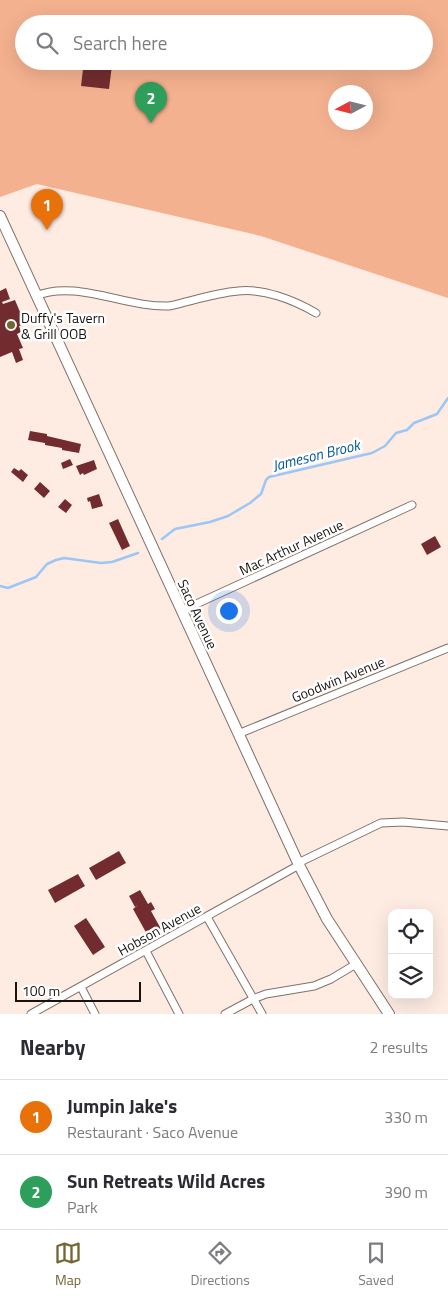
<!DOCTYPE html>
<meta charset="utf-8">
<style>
:root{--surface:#fff;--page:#f2f2f3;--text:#2b2b33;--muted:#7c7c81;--line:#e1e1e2;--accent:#756533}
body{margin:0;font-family:"Titillium Web",sans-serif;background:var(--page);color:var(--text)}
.controls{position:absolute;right:15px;bottom:15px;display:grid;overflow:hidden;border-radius:10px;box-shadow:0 5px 20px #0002}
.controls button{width:45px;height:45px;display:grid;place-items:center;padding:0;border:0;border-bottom:1px solid var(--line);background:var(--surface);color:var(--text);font:25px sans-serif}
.compass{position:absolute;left:328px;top:85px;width:45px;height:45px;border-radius:50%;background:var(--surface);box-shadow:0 5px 20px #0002;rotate:263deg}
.scale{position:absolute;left:15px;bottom:12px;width:126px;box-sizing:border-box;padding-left:5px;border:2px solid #191310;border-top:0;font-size:14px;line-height:18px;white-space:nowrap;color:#191310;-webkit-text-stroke:4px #fff;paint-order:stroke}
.you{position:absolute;left:228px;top:610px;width:18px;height:18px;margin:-12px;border:4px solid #fff;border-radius:50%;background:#1a73e8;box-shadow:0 0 0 8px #1a73e833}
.badge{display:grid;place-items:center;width:32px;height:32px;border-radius:50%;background:var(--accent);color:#fff;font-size:16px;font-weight:700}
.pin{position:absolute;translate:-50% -41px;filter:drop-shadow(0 1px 2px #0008)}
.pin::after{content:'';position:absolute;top:26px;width:18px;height:15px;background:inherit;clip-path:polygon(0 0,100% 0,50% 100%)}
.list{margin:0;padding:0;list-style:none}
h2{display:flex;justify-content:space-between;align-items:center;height:65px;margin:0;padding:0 20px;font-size:21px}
h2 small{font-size:16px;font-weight:400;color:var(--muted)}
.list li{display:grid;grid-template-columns:32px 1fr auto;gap:15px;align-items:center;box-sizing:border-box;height:75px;padding:0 20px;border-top:1px solid var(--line)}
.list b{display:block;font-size:19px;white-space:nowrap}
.list p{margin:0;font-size:16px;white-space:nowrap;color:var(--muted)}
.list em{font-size:16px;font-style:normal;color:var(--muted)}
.icon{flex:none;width:28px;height:28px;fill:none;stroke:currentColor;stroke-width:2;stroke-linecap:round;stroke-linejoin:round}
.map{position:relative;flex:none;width:448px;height:1014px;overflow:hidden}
.search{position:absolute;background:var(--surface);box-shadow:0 5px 20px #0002;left:15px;right:15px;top:15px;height:55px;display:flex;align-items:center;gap:12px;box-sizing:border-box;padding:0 18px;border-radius:28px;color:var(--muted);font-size:19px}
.sheet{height:215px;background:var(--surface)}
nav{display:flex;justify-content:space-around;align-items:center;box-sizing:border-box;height:70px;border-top:1px solid var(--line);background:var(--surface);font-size:14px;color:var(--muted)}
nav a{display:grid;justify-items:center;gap:2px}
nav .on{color:var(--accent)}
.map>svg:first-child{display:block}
.green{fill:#f4b18f;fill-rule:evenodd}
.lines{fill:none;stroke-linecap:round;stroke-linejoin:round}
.stream{stroke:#9cc6f3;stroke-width:2.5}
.building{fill:#722c2f}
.street-casing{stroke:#817169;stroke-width:9}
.primary-casing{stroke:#817169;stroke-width:12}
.street{stroke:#fff;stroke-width:7}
.primary{stroke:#fff;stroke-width:10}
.poi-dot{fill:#756533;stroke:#fff;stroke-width:2}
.labels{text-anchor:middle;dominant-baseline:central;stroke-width:5;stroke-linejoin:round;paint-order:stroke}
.poi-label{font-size:14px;fill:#191310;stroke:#fff;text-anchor:start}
.street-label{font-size:14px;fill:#191310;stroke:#fff}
.water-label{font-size:15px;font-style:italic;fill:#04579a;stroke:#fff}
</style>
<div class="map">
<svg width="448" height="1014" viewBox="0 0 448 1014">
<rect width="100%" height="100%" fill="#feebe2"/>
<path class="green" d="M0 0H448V298L261 236 37 184 0 197ZM24 24H424V61H24ZM336 92H366V122H336Z"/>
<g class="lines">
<path class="stream" d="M162 539 175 529 210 522 228 516 250 503 261 494 266 480 269 477 372 453 385 446 396 433 407 430 414 423 437 414 448 398
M0 586 8 588 31 579 36 577 47 564 56 560 64 558 101 563 112 562 138 553"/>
</g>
<path class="building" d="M90 19 110 20V24H90Z
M84 61H105L104 64 112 65 109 89 81 86Z
M6 288 10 299 2 302 3 304 15 300 25 324 19 326 21 332 17 334 23 348 19 349 23 360 16 363 12 352 0 357V291Z
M30 431 47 434V436L81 444 79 453 62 450V448L45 445V443L28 440Z
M70 459 73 465 63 469 61 463Z
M94 460 97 469 84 475 83 473 80 475 76 466Z
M14 468 19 471 21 469 28 475 23 482 11 472Z
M40 482 50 491 44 498 34 489Z
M99 494 103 506 92 509 90 501 88 502 87 498Z
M65 499 72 505 66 513 58 507Z
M118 519 130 546 122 550 109 523Z
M435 536 441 547 427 555 421 544Z
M119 851 126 863 96 880 89 868Z
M78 874 85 886 55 903 48 890Z
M140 890 148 904 151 902 155 909 151 911 161 929 148 936 133 909 138 905 135 907 129 896Z
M86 918 105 947 93 955 74 926Z"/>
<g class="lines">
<g class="street-casing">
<path id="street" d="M36 296C74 279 127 308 169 306 192 301 215 293 238 291 263 288 294 300 316 313
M181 611 412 505
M238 734 448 648
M298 863 381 823 403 822 448 826
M207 917 262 1014
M146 951 179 1014
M81 987 95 1014
M31 1014 299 865
M225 1014 253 999 266 994 314 986 331 979 356 964"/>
</g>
<g class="primary-casing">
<path id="primary" d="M0 216 299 865 327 919 389 1014"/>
</g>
<use href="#street" class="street"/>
<use href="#primary" class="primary"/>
</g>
<circle class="poi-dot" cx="11" cy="325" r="5"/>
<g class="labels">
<g class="poi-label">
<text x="21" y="317">Duffy's Tavern<tspan x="21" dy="16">&amp; Grill OOB</tspan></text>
</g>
<g class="street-label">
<text transform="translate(291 547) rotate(-25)">Mac Arthur Avenue</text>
<text transform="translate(198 614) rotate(65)">Saco Avenue</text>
<text transform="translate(338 679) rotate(-22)">Goodwin Avenue</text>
<text transform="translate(159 929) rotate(-29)">Hobson Avenue</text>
</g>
<g class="water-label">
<text transform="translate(316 455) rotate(-14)">Jameson Brook</text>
</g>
</g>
</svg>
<div class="controls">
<button><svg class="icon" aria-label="locate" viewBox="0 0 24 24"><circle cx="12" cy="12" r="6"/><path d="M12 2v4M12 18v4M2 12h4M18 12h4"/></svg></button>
<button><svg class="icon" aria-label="layers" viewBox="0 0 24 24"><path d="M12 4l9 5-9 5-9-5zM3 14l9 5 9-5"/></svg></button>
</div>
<svg class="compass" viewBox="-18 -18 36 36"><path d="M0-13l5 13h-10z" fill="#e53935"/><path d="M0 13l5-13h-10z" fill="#7c7c81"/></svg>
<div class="scale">100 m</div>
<div class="you"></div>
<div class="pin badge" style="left:47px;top:230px;background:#e8710a">1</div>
<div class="pin badge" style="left:151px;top:123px;background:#2e9e5b">2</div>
<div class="search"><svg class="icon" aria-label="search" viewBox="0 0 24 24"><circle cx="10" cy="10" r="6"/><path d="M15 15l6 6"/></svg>Search here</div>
</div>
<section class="sheet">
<h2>Nearby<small>2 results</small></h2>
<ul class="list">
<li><span class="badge" style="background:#e8710a">1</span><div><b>Jumpin Jake's</b><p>Restaurant · Saco Avenue</p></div><em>330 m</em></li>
<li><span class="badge" style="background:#2e9e5b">2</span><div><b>Sun Retreats Wild Acres</b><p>Park</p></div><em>390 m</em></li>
</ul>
</section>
<nav>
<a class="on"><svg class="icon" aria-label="map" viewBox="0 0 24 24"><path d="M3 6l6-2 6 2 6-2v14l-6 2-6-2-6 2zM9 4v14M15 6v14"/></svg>Map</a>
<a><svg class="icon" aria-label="directions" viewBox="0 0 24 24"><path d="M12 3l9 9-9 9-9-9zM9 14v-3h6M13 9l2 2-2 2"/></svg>Directions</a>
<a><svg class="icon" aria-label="saved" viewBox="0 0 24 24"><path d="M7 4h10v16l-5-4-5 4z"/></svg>Saved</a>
</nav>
